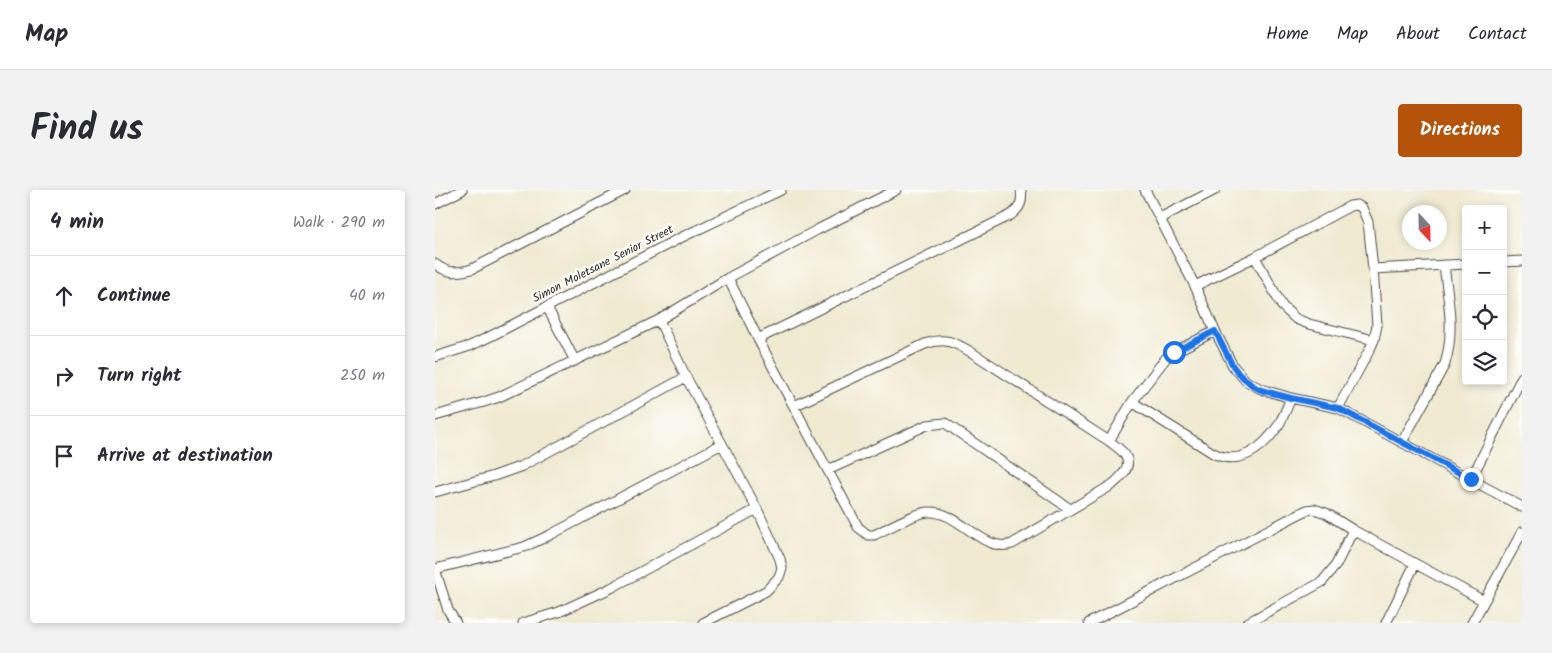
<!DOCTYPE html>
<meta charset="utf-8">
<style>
:root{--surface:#fff;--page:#f2f2f3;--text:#2b2b33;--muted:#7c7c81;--line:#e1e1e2;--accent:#b45309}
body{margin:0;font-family:Kalam,sans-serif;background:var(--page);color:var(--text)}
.controls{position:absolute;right:15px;top:15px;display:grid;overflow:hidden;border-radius:5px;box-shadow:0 2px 8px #0003}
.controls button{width:45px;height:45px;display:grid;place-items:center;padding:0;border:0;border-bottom:1px solid var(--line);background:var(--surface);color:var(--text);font:25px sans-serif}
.compass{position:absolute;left:967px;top:15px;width:45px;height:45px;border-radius:50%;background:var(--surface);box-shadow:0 2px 8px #0003;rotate:158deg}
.stop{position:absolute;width:15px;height:15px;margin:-11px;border:4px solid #1a73e8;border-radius:50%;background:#fff}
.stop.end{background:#1a73e8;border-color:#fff;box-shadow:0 1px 5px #0008}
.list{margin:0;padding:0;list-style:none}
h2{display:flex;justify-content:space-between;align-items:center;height:65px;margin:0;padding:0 20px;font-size:21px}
h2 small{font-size:16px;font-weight:400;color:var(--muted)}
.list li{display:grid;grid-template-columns:32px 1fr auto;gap:15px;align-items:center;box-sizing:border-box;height:80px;padding:0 20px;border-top:1px solid var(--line)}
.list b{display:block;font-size:19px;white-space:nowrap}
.list em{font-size:16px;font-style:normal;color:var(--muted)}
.icon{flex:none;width:28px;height:28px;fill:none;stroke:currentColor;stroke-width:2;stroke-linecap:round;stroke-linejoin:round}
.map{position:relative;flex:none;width:1087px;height:433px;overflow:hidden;border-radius:5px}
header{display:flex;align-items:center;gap:30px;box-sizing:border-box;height:70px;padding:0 25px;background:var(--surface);border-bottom:1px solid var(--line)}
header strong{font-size:24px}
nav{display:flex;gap:28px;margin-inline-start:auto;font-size:18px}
.intro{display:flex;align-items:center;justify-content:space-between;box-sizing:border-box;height:120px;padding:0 30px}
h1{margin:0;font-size:35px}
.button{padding:12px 22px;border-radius:5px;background:var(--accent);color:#fff;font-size:18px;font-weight:700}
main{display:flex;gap:30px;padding:0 30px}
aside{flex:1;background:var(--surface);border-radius:5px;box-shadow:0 2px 8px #0003}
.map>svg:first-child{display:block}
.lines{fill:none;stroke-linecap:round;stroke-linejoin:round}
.street-casing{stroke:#494844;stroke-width:11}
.street{stroke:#fff;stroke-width:9}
.route{stroke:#1a73e8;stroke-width:6}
.labels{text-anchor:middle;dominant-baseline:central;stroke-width:5;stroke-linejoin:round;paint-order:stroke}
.street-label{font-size:12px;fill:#2b2b2b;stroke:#fdfcf7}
</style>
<header>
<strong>Map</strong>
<nav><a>Home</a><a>Map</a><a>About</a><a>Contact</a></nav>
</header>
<div class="intro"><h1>Find us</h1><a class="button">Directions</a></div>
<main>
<aside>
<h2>4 min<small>Walk · 290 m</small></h2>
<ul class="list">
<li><svg class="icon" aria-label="ahead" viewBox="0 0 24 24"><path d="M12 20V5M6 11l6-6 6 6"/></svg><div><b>Continue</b></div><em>40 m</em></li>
<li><svg class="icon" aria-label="right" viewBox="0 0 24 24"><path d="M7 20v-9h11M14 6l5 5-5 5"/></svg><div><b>Turn right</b></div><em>250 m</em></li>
<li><svg class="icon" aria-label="arrive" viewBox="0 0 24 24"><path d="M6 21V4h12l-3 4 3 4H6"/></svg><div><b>Arrive at destination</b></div></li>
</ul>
</aside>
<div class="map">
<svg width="1087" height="433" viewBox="0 0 1087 433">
<rect width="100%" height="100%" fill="#fdfcf7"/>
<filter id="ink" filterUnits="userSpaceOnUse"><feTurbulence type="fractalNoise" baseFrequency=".02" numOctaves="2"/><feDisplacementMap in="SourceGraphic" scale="10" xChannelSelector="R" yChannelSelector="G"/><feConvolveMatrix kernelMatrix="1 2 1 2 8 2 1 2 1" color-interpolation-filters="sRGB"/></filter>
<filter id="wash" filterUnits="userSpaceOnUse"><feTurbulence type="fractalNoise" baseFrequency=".0096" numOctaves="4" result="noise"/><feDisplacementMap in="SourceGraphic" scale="20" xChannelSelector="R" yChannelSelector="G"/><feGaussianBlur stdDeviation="1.12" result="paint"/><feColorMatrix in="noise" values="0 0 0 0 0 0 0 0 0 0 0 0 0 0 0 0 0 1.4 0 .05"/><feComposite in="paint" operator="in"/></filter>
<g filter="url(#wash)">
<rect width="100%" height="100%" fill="#f0ead1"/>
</g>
<g filter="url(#ink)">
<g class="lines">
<g class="street-casing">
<path id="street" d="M710 0 760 96 780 141 798 176 811 191 826 199 856 208 903 218 1087 317
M0 14 27 0
M725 28 780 0
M820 67 847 116 861 129 874 134 939 150
M1068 72 1087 71
M0 74C13 84 22 83 37 79L190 0
M938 79 1031 74
M293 88 323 149 423 337 433 345H439C452 339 479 323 493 322 524 320 548 364 577 354L677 295C685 288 698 277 690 265 686 259 679 255 674 251L536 162C519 152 510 147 490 154L359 216
M760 96 820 67 915 16 922 15 927 18 933 32 938 79 942 135 939 150 935 159 903 218
M112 117 140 171
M224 130 251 187 322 319 345 369 347 378 344 387 331 401 268 433
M323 149 576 25C585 18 588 12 586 0
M0 167 35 156 56 146 243 49 346 0
M697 212 778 263C805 277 828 258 843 236 848 228 852 217 856 208
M0 226 49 212 64 207 224 130 293 88 382 40 461 0
M674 251 697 212 731 168 739 162 780 141
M967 252 1010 174C1020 141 1013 109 1009 75
M393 280 492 235 510 233 635 319
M1036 289 1087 187
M0 302 59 286 87 276 251 187
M0 379 89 357 115 345 287 254
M0 379 13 420 21 433
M88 433 124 422 176 398 322 319
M654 433 862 325 872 320 879 319 891 323 918 340 1049 411
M812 433 887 392 901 375 918 340
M951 433 980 374
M1037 433 1087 342"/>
</g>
<use href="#street" class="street"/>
</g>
</g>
<g class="lines" filter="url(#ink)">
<path class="route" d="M739 162 780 141 798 176 804 184 818 196 826 200 856 208 903 218 1036 289"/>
</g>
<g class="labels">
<g class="street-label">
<text transform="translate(168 74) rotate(-27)">Simon Moletsane Senior Street</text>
</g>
</g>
</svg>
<div class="controls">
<button>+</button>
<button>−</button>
<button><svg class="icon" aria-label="locate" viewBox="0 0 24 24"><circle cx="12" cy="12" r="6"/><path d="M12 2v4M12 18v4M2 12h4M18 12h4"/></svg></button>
<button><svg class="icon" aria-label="layers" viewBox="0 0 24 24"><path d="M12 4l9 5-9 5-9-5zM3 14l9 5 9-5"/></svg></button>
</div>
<svg class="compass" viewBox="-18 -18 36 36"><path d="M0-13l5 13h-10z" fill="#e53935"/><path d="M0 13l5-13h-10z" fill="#7c7c81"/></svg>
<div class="stop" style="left:739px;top:162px"></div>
<div class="stop end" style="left:1036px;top:289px"></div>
</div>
</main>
